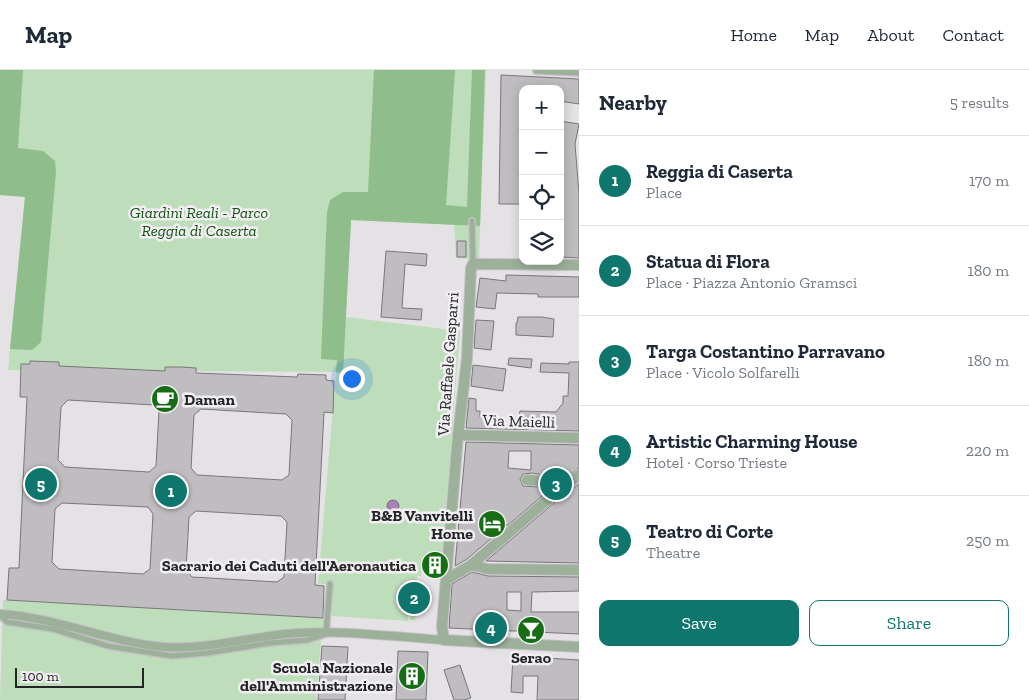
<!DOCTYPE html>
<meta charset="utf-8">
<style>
:root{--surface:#fff;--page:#f2f2f3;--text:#1f2937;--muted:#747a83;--line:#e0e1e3;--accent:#0f766e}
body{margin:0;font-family:"Zilla Slab",serif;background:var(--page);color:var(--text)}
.controls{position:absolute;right:15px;top:15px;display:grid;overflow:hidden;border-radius:10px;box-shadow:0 2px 12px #0003}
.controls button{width:45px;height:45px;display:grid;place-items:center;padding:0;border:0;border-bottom:1px solid var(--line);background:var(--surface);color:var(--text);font:25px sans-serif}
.scale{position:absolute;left:15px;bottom:12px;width:129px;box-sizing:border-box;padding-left:5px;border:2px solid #242325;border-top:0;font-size:14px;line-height:18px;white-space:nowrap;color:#242325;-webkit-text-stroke:4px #f2eff3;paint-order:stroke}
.you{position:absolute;left:351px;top:308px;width:18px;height:18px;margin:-12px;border:4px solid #fff;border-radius:50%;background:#1a73e8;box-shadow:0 0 0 8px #1a73e833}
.badge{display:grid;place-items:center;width:32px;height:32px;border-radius:50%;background:var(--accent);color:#fff;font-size:16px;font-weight:700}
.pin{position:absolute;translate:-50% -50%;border:2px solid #fff;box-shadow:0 1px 5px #0006}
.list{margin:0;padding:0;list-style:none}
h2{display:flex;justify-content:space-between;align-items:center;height:65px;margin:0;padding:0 20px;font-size:21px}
h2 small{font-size:16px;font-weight:400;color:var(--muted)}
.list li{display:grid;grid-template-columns:32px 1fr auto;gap:15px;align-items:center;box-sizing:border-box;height:90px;padding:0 20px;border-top:1px solid var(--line)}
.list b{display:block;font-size:19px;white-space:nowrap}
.list p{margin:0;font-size:16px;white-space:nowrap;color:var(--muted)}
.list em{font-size:16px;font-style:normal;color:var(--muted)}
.actions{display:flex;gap:10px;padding:15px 20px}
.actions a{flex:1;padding:11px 0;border:1px solid var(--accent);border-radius:10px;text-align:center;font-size:18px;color:var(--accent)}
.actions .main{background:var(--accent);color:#fff}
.icon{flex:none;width:28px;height:28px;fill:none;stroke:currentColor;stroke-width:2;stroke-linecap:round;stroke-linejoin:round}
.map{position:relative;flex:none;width:579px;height:630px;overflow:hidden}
header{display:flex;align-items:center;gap:30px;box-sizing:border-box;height:70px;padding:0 25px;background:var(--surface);border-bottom:1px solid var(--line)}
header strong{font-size:24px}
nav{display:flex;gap:28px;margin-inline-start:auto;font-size:18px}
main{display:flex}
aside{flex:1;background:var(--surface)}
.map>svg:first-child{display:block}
.green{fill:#beddbb}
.forest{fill:#8fbd8b}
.water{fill:#a882b5;stroke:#80668a}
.building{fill:#c0bdc1;stroke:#787679;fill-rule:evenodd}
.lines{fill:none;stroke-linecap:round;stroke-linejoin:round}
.service-casing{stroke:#c2c0c3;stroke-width:8}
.pedestrian-casing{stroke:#c2c0c3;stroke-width:10}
.minor-casing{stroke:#c2c0c3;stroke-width:12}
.service{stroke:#9cb09a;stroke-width:5}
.pedestrian{stroke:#9cb09a;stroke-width:8}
.minor{stroke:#9cb09a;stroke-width:10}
.labels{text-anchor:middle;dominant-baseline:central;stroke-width:5;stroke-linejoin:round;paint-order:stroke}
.park-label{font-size:16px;font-style:italic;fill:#11510f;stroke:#f2eff3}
.street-label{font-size:16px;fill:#242325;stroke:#f2eff3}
.poi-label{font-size:16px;font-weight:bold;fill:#242325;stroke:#f2eff3;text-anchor:end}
</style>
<header>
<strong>Map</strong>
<nav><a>Home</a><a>Map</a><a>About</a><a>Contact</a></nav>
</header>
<main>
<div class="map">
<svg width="579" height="630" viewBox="0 0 579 630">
<rect width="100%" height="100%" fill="#e5e2e6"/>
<path class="green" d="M0 0H486L479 189 456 188 454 155 351 150 346 247 460 261 441 498 438 502 434 503 430 500 428 494H421V506H417V520L410 519 408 551 332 546 333 515 318 514 336 302 8 300 25 127 0 125Z
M411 529H416L415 550H410Z
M3 530 323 548 316 630H0Z"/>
<path class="forest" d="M0 0H23L18 78 43 81 55 91 56 102 41 272 32 280 10 279 25 127 0 125Z
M374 0H455L446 135 467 137 472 0H485L480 156 351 150 343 303 336 302 337 290 321 289 327 142 330 130 343 122H368Z"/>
<path class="water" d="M387 436a6 6 0 1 1 12 0a6 6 0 1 1-12 0Z"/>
<path class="building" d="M501 5 579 9V34L560 31V19H523V72H521V109H523V134H499Z
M560 51 579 54 575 74 579 124V188L560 187Z
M457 171H466V187H457Z
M386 181 427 184 426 196 405 194 402 238 422 239 421 250 381 247Z
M506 205 579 207V227H538V224L497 223 495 239 476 237 480 208 506 211Z
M518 247H542L554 249 553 267 516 265V253H517Z
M476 250 494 251 491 280 474 278Z
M509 288 532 289 531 298 508 295Z
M30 291 59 292V296L165 301V297H181L196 298V303L297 307 298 304 326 305V310L334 311 333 343 324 342 315 515 324 516 323 548 7 530 9 498H19L27 327H20L21 294H30ZM68 330 154 335 159 341 156 396 149 402 65 397 58 390 61 337ZM201 339 286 344 292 350 289 405 282 410 197 405 191 398 194 345ZM62 433 148 437 153 444 150 499 143 504 59 499 52 492 55 439ZM196 441 281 446 287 452 284 507 277 512 192 507 186 500 189 447Z
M569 292H579V361L466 358 469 328 476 329V341H480V347L499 348V354L516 359 520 341 556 342 563 333V326H568L569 303 540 302 541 293 569 294Z
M473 295 506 299 503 321 471 316Z
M466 372 579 375V398L559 412 545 405 532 403 523 404 520 409 523 416 539 417 548 421 507 456 503 450H496L493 456V467L467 489 455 496ZM509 381H531V400L508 398Z
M579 414V493L486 491 562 426Z
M433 486 438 487 441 490 440 500 437 503 432 502 429 497V491Z
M472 502 488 506 579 507V521L532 522 531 542H579V564L449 558 452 514ZM507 522H521V541L507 540Z
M322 576 348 577 345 630H318Z
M398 581 428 582 426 630H396Z
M513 586 579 590V630H537L538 606H523V623L511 622Z
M460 595 471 628 464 630H454L444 600Z"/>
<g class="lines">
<g class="service-casing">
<path id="service" d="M536 1 579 3
M472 151 473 194
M0 545 7 552 53 559 108 576 172 586 207 583 270 573 308 570 326 564
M326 563 330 514"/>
</g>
<g class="pedestrian-casing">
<path id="pedestrian" d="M0 544C56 547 108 572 164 577 207 580 252 566 296 563 345 560 395 567 444 570"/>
</g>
<g class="minor-casing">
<path id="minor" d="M579 195 473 194 471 198 467 288 458 365 442 557 444 570 579 577
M458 365 579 368
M527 410C540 410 549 410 558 421
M500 471V456
M471 495 488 499 579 500
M446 510 471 495 558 421 579 405"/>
</g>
<use href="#service" class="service"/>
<use href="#pedestrian" class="pedestrian"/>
<use href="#minor" class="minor"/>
</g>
<defs>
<g id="cafe-disc" transform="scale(1.4375)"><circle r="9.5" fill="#176d15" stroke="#f2eff3"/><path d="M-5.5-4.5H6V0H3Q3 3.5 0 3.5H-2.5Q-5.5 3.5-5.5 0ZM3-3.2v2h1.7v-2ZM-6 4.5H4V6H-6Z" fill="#fff"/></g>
<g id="hotel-disc" transform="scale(1.4375)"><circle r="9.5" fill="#176d15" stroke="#f2eff3"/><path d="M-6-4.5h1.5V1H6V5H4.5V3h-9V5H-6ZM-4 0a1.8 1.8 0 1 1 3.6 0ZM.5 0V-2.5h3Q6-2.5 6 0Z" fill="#fff"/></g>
<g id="building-disc" transform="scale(1.4375)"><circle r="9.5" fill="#176d15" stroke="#f2eff3"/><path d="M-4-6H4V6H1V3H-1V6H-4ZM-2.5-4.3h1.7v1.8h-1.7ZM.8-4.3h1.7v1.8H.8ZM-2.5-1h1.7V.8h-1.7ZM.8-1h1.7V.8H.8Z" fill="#fff"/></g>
<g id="bar-disc" transform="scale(1.4375)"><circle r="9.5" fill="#176d15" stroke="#f2eff3"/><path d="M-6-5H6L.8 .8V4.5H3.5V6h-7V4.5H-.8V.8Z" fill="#fff"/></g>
</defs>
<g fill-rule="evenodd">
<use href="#cafe-disc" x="165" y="329"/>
<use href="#hotel-disc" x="492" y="454"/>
<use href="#building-disc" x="435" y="495"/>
<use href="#bar-disc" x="531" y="560"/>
<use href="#building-disc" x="412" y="606"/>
</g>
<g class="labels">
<g class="park-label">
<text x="199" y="142">Giardini Reali - Parco<tspan x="199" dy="18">Reggia di Caserta</tspan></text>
</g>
<g class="street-label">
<text transform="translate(448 294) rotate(-86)">Via Raffaele Gasparri</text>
<text transform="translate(519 351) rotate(2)">Via Maielli</text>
</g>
<g class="poi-label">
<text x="184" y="329" text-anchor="start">Daman</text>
<text x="473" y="445">B&amp;B Vanvitelli<tspan x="473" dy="18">Home</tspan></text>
<text x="416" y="495">Sacrario dei Caduti dell'Aeronautica</text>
<text x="531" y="587" text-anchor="middle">Serao</text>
<text x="393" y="597">Scuola Nazionale<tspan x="393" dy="18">dell'Amministrazione</tspan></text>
</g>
</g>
</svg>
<div class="controls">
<button>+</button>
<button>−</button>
<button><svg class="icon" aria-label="locate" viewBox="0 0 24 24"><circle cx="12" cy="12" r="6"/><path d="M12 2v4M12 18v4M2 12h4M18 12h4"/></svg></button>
<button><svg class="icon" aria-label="layers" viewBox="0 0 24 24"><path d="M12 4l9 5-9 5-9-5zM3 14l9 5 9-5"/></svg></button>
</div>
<div class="scale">100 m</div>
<div class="you"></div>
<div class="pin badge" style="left:171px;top:421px">1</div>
<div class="pin badge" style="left:414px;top:528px">2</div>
<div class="pin badge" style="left:556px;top:414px">3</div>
<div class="pin badge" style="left:491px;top:558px">4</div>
<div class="pin badge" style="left:41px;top:414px">5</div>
</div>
<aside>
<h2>Nearby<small>5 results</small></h2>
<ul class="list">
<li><span class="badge">1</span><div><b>Reggia di Caserta</b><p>Place</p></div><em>170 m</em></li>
<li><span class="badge">2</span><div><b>Statua di Flora</b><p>Place · Piazza Antonio Gramsci</p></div><em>180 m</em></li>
<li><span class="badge">3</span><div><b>Targa Costantino Parravano</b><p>Place · Vicolo Solfarelli</p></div><em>180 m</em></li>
<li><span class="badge">4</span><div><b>Artistic Charming House</b><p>Hotel · Corso Trieste</p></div><em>220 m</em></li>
<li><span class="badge">5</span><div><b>Teatro di Corte</b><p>Theatre</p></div><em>250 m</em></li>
</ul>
<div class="actions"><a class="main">Save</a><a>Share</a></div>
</aside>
</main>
